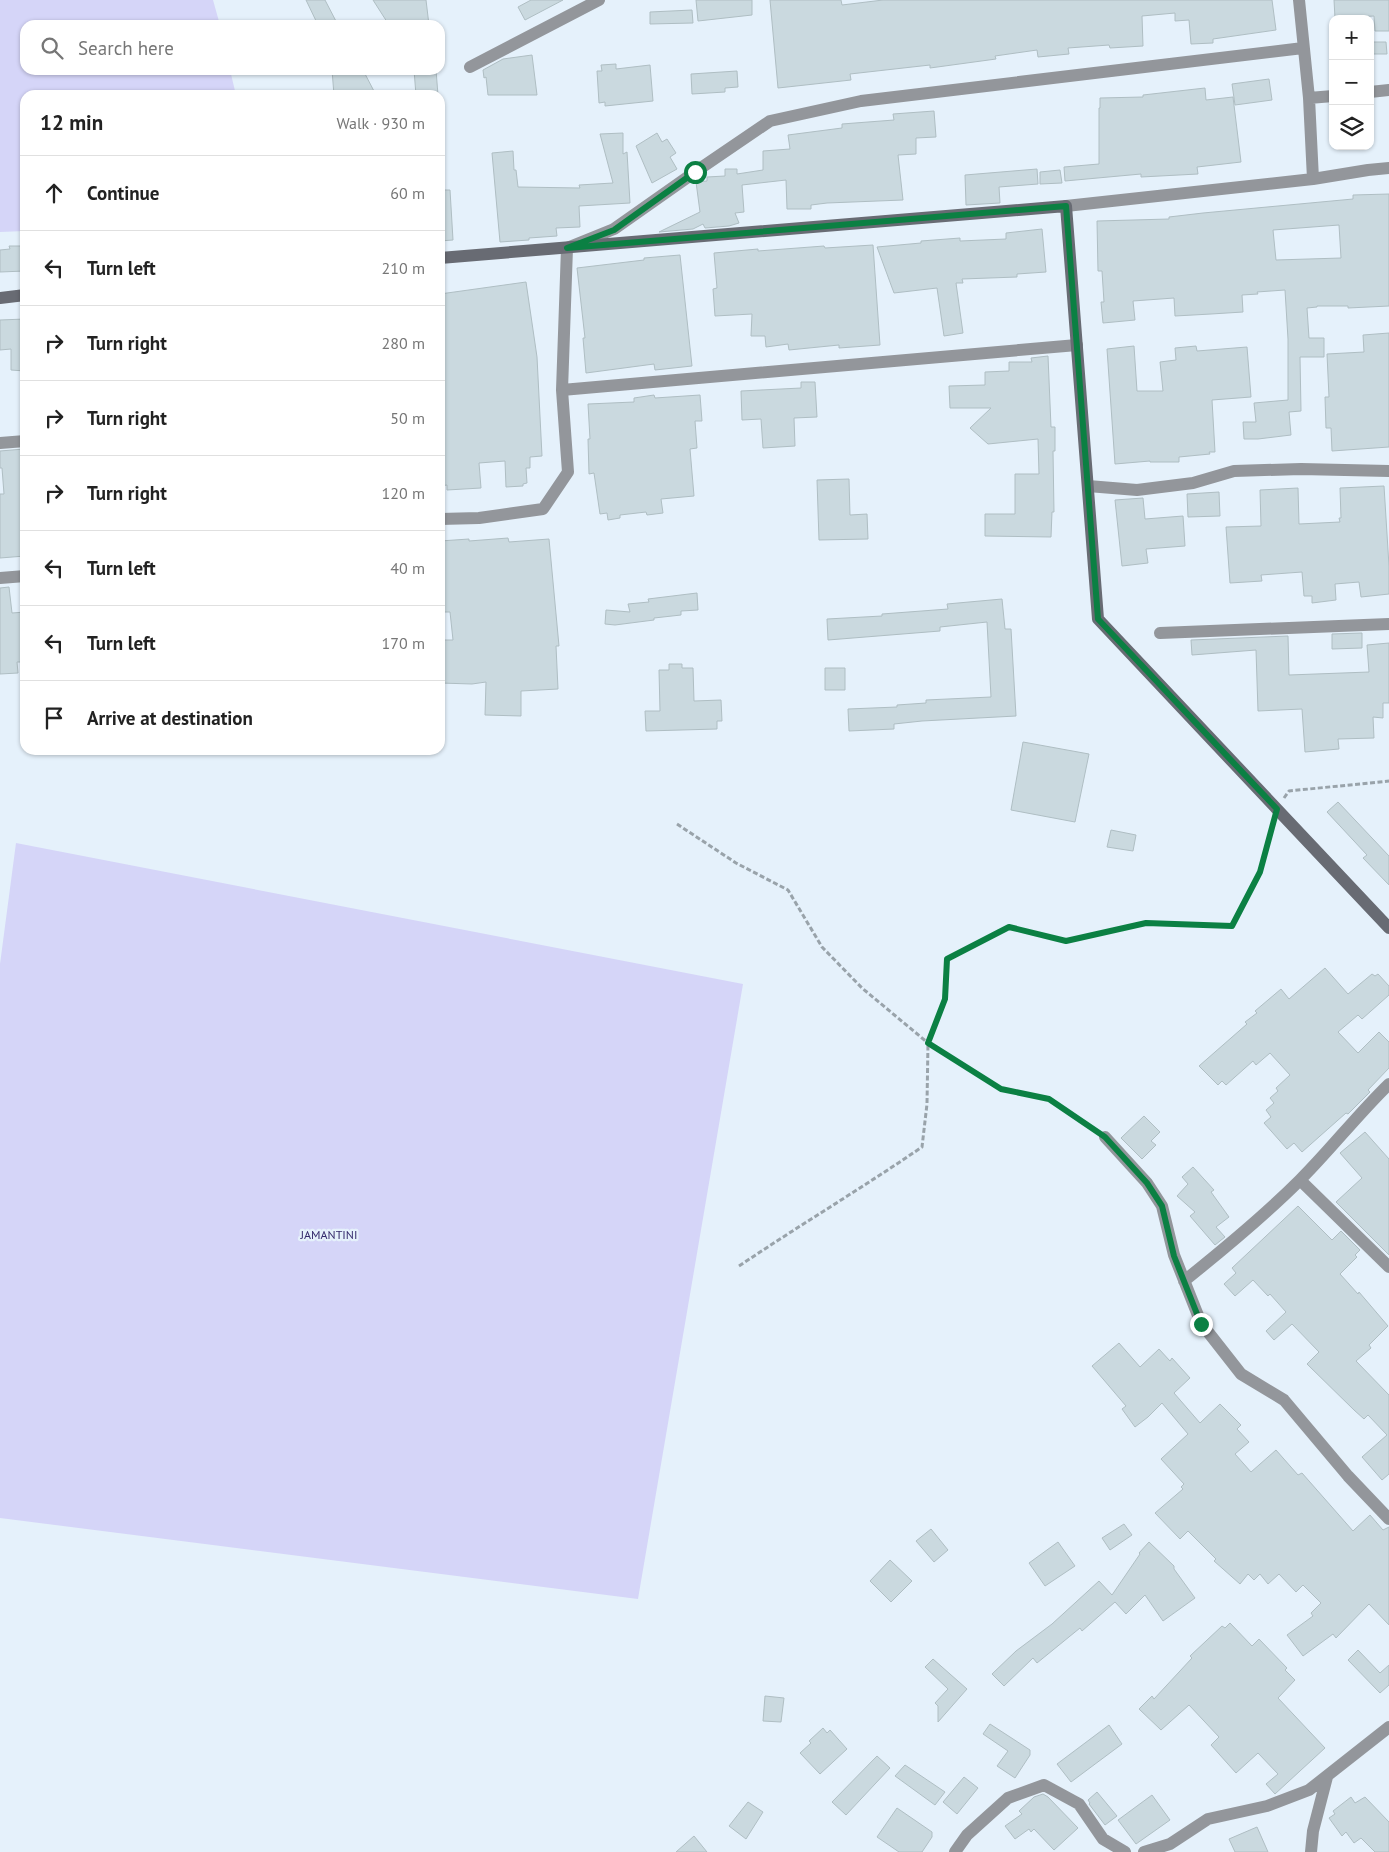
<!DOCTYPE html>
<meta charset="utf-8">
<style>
:root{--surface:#fff;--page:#f6f6f6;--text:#222;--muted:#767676;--line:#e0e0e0}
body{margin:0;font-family:"PT Sans",sans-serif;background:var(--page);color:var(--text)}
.controls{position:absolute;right:15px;top:15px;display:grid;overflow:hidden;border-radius:10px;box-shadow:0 1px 4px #0004}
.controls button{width:45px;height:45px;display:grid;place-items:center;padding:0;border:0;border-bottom:1px solid var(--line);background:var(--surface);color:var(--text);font:25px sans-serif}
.stop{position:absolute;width:15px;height:15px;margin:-11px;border:4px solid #0b8043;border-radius:50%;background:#fff}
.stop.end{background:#0b8043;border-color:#fff;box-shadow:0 1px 5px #0008}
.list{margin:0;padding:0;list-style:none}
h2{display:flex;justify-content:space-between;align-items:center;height:65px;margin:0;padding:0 20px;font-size:21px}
h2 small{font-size:16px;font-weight:400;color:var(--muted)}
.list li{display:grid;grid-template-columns:32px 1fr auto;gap:15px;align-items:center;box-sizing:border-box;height:75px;padding:0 20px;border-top:1px solid var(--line)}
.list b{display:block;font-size:19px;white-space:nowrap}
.list em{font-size:16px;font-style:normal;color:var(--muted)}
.icon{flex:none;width:28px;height:28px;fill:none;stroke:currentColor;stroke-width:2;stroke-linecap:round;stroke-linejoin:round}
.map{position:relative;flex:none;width:1389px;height:1852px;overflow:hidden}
.search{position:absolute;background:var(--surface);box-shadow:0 1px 4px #0004;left:20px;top:20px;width:425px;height:55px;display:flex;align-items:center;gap:12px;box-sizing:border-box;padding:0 18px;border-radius:15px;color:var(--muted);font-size:19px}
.panel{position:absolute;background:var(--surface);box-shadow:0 1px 4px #0004;left:20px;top:90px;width:425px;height:665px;border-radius:15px}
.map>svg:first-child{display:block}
.green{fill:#d5d5f8}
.building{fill:#cad9df;stroke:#afbec3;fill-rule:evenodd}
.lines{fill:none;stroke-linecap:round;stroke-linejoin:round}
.path{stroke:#99a3aa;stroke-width:3;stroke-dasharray:5 2.5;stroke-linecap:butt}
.street{stroke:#93969b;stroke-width:12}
.secondary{stroke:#686b73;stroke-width:12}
.route{stroke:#0b8043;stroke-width:6}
.labels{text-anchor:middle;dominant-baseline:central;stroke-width:4.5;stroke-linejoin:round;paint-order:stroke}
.park-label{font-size:12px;fill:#33296b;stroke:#e5f1fb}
</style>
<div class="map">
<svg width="1389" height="1852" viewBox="0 0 1389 1852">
<rect width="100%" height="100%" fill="#e5f1fb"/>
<path class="green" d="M0 0H213L220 25H25V70H230L236 95H25V231L0 232Z
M16 843 743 984 638 1599 0 1518V964Z"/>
<path class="building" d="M306 0H325L338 25H318Z
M373 0H426L429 25H389Z
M531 0H563L525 20 518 7Z
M696 0H752V15L698 21Z
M770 0H841L842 5 883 0H1272L1276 30 1213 39V43L1191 44 1189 20 1175 21V13L1142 16 1143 46 1110 48 1109 45 1068 48 1069 54 1038 57 1037 50 995 56 996 59 930 68V65L850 74 851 80 778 88Z
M1334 0H1389V31H1375L1374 16 1335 18Z
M692 10 693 23 650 24V12Z
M1370 42H1386L1387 54H1370Z
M532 55 537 95H488L486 77 484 78 483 70 503 59Z
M616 64V69L650 65 653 101 605 106V102L599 103 597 71H602L601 65Z
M332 70H363L376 95H334Z
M414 70H436L438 95H416Z
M737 71 738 87 725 88V92L692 94 691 74Z
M1269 79 1272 100 1235 105 1232 84Z
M1205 88 1206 100 1233 97 1241 162 1197 167 1198 174 1141 177V174L1065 181 1064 167 1099 164V108H1100V98L1143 97V95Z
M934 111 936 137 916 138V154L898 155 903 200 827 203 811 205V209H787L786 180 742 185 744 212 735 213 739 223 729 226 705 228 703 224 693 229 659 232 700 212 696 182 707 181V177L725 176V169H737V174L763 170V151L790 149 788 135 842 128V124L894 120 893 114Z
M623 133V154L627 152 630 203 579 206 580 227 556 228 557 236 529 238V240L500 242 492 153 513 151 514 170H516L518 187 580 188 579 185 613 183 600 134Z
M657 133 662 142 667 139 676 153 670 157 677 169 652 183 636 146Z
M1037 169 1038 184 999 187 1000 203 966 205 965 175Z
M1060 170 1062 183 1040 184V172Z
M440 190H450L453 240 440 241Z
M1389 194V306L1348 308V306H1317V307L1307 308 1309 338H1324V357H1300L1301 411 1289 412 1291 435 1258 439H1244L1243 422H1256L1254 403 1288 400V339L1285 290 1257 292 1258 294 1242 295 1243 312 1211 314 1175 316 1174 298 1133 301 1135 320 1103 323 1101 302H1104L1102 271H1098L1097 221 1169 219V217L1203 213 1353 199V195ZM1339 225 1341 258 1276 260 1273 230Z
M1042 229 1046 272 1017 274V277L962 279 963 283H956L963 333 944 336 937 288 894 293 877 247 921 243V241L960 238V241L1006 239V233Z
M873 245 880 345 839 348V345L789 350 788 344 766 347 765 336H751L752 314 715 316 713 289 717 288 714 253 758 249V251L824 246 825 248Z
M9 246H25V271L0 272V250L10 249Z
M680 255 692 366 655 370 654 364 586 373 583 338H585L577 268 644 260V258Z
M526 282 537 357 542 456 530 457V468H526L527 483 523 484V486L506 487 505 461 479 463 481 488 447 490V485L440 486V294Z
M25 319V371L11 370V349L0 350V320Z
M1389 333V447L1332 451 1331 428H1326L1325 397H1329L1327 354 1364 352 1363 335Z
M1134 346 1137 391H1163L1160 362 1176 360 1175 348 1196 346 1197 351 1247 347 1251 397 1212 400 1215 452H1209L1210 454 1179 457V462H1150V461L1115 464 1107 349Z
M1048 356 1051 427H1055V451H1053L1054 512H1052L1051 537 985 536V514H1015V474H1039L1038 439 988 444 970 428 991 408H950L949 386 985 385V372L1009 371V362H1032L1031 358Z
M801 382H815L817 417 794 418 795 446 763 448 761 419 742 420 741 391 801 388Z
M654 395 655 398 700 395 702 421H695L697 448 690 449 694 496 661 499 663 513 647 515 646 512 620 515V518L608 520 607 513 600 514 594 473 589 474 588 439H590L588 404 634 402V398Z
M24 449 25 556 0 558V494H4L2 468H0V451Z
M849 479 850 515 867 514 868 539 819 540 817 480Z
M1384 486 1389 566V594L1361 597 1359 582 1335 584 1336 600 1312 603V596H1304L1302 572 1261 575 1262 581 1230 583 1226 527 1261 526 1260 490 1298 488 1299 524 1340 522 1339 518H1341L1340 488Z
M1219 492 1220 516 1188 517 1187 494Z
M1143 498 1145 519 1183 516 1185 546 1146 549 1148 563 1122 566 1115 500Z
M508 538 509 542 549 539 559 646H556L558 689 521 691V716L485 715 486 682 472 684 440 683V640H453L450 612H441L440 541 469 539V541Z
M9 587 12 613 25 612V662H17L18 673 0 674V588Z
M697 593 698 610 681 611V615L654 618V620L615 625 605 624 606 610 630 612 628 604 649 602 648 599Z
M1002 599 1005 629H1011L1016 716 922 721 894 724V729L849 731 848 709 897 707V705L926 703V700L991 697 987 622 940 627V631L828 640 827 619 882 616V614L948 609 947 604Z
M1362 633V648L1332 649V634Z
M1288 636 1289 675 1369 672 1367 645 1389 643V703H1383V718L1373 717 1374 738 1338 739 1339 749 1305 752 1302 709 1258 711 1256 650 1192 655 1191 640Z
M669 664H682V668H693L694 701 721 700 722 721H717V729L646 731 645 711H660L659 670H669Z
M825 668H845V690H825Z
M1023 742 1089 754 1075 822 1011 810Z
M1338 802 1389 856V885L1363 858 1367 855 1327 812Z
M1111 830 1136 835 1133 851 1107 847Z
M1325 968 1348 994 1372 974 1375 976 1378 974 1389 986V995L1362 1019 1358 1015 1338 1032 1358 1053 1379 1032 1389 1042V1068L1368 1090 1370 1092 1348 1114 1346 1113 1302 1152 1294 1143 1287 1149 1264 1123 1271 1117 1266 1110 1274 1103 1270 1098 1278 1091 1276 1088 1290 1075 1270 1053 1256 1065 1253 1061 1226 1085 1222 1081 1218 1085 1199 1066 1247 1024 1245 1022 1257 1013 1255 1011 1281 989 1289 999Z
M1144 1116 1160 1132 1151 1141 1156 1145 1142 1159 1121 1138Z
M1365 1132 1389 1159V1255L1336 1202 1362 1178 1340 1153Z
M1193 1167 1214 1190 1211 1192 1229 1217 1216 1227 1225 1237 1215 1245 1190 1216 1195 1212 1177 1196 1188 1184 1182 1177Z
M1298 1206 1332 1240 1341 1231 1360 1250 1355 1255 1357 1257 1340 1274 1358 1294 1359 1292 1388 1326 1369 1345 1371 1348 1356 1361 1389 1395V1474L1382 1480 1362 1457 1387 1435 1368 1415 1364 1419 1354 1410 1307 1364 1319 1352 1292 1324 1274 1340 1266 1331 1286 1312 1270 1294 1268 1296 1253 1280 1235 1296 1224 1284 1236 1273 1232 1268Z
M1119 1343 1140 1367 1159 1349 1170 1361 1172 1358 1190 1378 1174 1393 1200 1423 1220 1404 1241 1425 1237 1429 1249 1442 1235 1454 1251 1472 1276 1450 1298 1475 1302 1473 1353 1531 1370 1515 1383 1530 1389 1527V1625L1369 1604 1336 1638 1333 1634 1303 1656 1287 1635 1313 1616 1311 1613 1321 1603 1303 1585 1296 1592 1279 1574 1268 1584 1260 1574 1254 1580 1248 1574 1240 1584 1214 1561 1216 1559 1188 1531 1180 1539 1155 1513 1183 1489 1181 1487 1184 1484 1161 1459 1188 1434 1162 1403 1148 1417 1135 1427 1122 1409 1126 1406 1092 1366Z
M1124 1524 1132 1535 1110 1550 1102 1538Z
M931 1529 948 1550 934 1562 916 1541Z
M1058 1542 1075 1566 1045 1586 1029 1563Z
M1149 1542 1174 1566V1569L1195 1598 1163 1621 1145 1595 1126 1614 1115 1602 1082 1631 1080 1628 1037 1663 1033 1658 1004 1686 992 1674 1016 1651 1052 1624 1099 1581 1112 1595 1140 1554 1139 1553Z
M890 1560 912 1581 891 1602 870 1581Z
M1230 1623 1252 1646 1259 1639 1287 1668 1285 1670 1295 1680 1278 1698 1325 1748 1275 1794 1266 1784 1278 1774 1258 1753 1236 1773 1211 1745 1219 1737 1189 1705 1161 1730 1139 1709 1152 1696 1154 1699 1192 1658 1190 1656 1222 1626 1225 1628Z
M1358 1650 1380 1673 1389 1665V1685L1380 1693 1348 1660Z
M933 1659 967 1689 938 1722V1706L935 1703 948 1689 925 1667Z
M765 1696 784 1698 781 1722 763 1721Z
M990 1724 1030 1750V1755L1015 1778 997 1766 1008 1751 983 1734Z
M1109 1725 1122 1744 1071 1782 1057 1764Z
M823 1728 827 1733 830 1730 847 1749 820 1774 800 1753 811 1743 809 1741Z
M877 1756 890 1768 846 1815 832 1802Z
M905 1765 945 1792 935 1805 895 1776Z
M964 1777 978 1788 957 1814 943 1802Z
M1097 1792 1117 1816 1105 1825 1089 1804 1090 1803 1088 1800Z
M1043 1794 1048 1797 1078 1828 1054 1850 1034 1829 1031 1832 1029 1829 1015 1839 1005 1826 1022 1814 1019 1811 1034 1797Z
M1152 1795 1170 1820 1136 1844 1118 1820Z
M1351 1797 1355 1803 1365 1797 1389 1822V1852H1375L1361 1838 1354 1843 1346 1832 1342 1836 1329 1818 1335 1814 1333 1811Z
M748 1802 763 1812 746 1839 729 1826Z
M897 1808 932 1832V1837L922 1852H899L877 1837Z
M1257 1827 1268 1852H1235L1229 1839Z
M694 1836 707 1852H676Z"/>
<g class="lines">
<path class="path" d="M1284 798 1289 791 1389 781
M677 824 736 863 788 890 822 947 862 988 928 1043 1001 1089 1049 1099 1095 1130
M739 1266C800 1225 862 1188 922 1147L927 1104 928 1043 945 999 947 959 1009 927 1066 941 1146 923 1232 926 1260 872 1273 824"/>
<path class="street" d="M1299 0 1309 98 1313 179 1368 170 1389 168
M470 67 599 0
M1370 92 1389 90
M1309 98 1333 96
M1066 206 1313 179
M562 390 1077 345
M0 443 25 441
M1088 486 1137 490 1193 483 1234 471 1301 469 1389 471
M440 519 479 518 543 509 568 472 562 390 567 248 614 229 695 172 770 121 861 101 1303 48
M0 578 25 576
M1160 633 1389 624
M1105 1137 1147 1183 1162 1206 1174 1255 1201 1323 1241 1374 1284 1400 1348 1476 1389 1519
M1300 1180 1389 1267
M1184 1281C1224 1249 1264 1216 1300 1180 1331 1149 1358 1114 1389 1084
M955 1852 967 1835 1008 1798 1044 1785 1079 1804 1103 1839 1125 1852
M1144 1852 1170 1844 1208 1819 1267 1806 1309 1790 1389 1727
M1311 1852 1313 1831 1327 1777"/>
<path class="secondary" d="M440 258 1066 206 1098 619 1389 928
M0 298 25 295"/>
</g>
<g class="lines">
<path class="route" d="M695 172 614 230 567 248 1066 206 1098 619 1277 809 1260 872 1232 926 1146 923 1066 941 1009 927 947 959 945 999 928 1043 1001 1089 1049 1099 1105 1137 1147 1183 1162 1206 1174 1256 1201 1324"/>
</g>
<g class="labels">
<g class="park-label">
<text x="329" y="1234">JAMANTINI</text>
</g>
</g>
</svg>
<div class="controls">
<button>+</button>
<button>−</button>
<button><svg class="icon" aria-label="layers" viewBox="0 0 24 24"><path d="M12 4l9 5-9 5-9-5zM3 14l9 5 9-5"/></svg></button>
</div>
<div class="stop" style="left:695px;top:172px"></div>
<div class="stop end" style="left:1201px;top:1324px"></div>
<div class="search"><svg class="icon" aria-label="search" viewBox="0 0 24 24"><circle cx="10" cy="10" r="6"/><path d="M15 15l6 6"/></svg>Search here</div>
<section class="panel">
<h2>12 min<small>Walk · 930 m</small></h2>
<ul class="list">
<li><svg class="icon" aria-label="ahead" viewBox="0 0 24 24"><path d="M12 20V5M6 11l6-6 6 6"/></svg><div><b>Continue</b></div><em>60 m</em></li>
<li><svg class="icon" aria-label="left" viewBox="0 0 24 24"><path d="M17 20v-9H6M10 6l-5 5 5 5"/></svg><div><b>Turn left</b></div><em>210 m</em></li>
<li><svg class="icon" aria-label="right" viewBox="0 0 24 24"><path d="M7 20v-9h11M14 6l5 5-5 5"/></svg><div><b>Turn right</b></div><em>280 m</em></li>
<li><svg class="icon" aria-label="right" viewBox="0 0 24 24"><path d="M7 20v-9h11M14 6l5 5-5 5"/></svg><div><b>Turn right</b></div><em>50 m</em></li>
<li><svg class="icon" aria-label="right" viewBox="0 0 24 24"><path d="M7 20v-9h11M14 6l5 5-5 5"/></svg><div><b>Turn right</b></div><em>120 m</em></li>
<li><svg class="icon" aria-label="left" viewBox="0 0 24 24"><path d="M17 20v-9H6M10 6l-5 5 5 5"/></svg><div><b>Turn left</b></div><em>40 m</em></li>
<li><svg class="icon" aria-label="left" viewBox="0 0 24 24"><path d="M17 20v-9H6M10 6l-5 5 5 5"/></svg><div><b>Turn left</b></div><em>170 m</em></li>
<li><svg class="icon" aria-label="arrive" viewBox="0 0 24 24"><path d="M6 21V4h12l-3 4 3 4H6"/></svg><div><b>Arrive at destination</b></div></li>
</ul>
</section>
</div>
